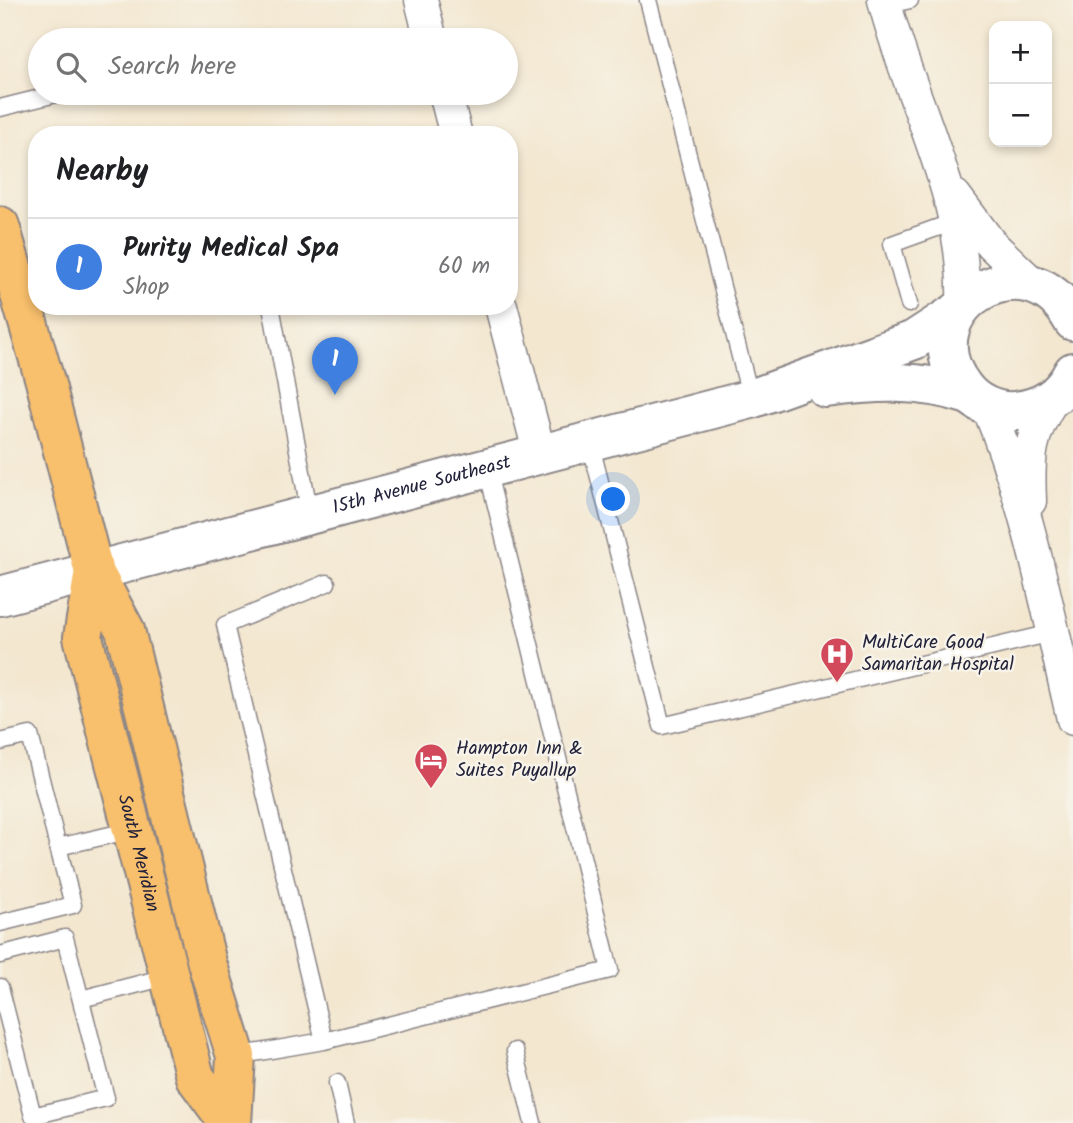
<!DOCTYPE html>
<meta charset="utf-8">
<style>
:root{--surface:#fff;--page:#f6f6f6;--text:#202124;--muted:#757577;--line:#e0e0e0;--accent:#d1495b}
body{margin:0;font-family:Kalam,sans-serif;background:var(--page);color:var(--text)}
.controls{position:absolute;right:21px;top:21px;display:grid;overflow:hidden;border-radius:14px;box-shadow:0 4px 10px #0003}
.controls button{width:63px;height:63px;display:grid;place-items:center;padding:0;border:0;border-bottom:2px solid var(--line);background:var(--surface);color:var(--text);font:35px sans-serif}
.you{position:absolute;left:614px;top:500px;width:24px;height:24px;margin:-18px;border:5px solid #fff;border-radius:50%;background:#1a73e8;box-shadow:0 0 0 10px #1a73e833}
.badge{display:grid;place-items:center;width:46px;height:46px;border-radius:50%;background:var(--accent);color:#fff;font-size:23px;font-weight:700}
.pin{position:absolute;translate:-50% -58px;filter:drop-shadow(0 2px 4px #0008)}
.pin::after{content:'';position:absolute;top:37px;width:24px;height:21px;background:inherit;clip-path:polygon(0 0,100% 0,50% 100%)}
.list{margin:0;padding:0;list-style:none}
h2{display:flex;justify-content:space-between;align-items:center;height:91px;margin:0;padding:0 28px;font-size:30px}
h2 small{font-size:23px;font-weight:400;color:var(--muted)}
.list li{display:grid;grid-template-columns:46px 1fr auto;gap:21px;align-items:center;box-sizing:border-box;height:98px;padding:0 28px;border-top:2px solid var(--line)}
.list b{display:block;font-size:26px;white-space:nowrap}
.list p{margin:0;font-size:23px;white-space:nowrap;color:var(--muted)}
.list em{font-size:23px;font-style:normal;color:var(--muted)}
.icon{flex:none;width:38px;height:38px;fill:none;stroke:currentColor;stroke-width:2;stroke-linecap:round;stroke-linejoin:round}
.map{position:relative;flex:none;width:1073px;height:1123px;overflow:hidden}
.search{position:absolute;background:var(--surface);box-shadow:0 4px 10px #0003;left:28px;top:28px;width:490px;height:77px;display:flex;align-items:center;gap:18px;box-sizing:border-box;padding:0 24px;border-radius:38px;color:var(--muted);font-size:26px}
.panel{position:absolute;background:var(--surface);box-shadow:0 4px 10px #0003;left:28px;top:126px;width:490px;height:189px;border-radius:28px}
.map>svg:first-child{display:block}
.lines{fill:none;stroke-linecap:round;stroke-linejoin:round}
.service-casing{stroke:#8a8486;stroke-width:19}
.minor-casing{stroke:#8a8486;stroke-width:35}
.tertiary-casing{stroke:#8a8486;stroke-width:42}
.primary-casing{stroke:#8a8486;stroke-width:42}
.service{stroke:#fff;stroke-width:16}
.minor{stroke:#fff;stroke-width:32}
.tertiary{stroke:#fff;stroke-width:38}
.primary{stroke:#f8bf6c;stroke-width:38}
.labels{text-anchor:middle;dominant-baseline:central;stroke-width:5;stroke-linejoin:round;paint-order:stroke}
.street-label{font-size:19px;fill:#22223b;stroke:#f7f3e8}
.poi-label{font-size:19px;fill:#22223b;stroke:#f7f3e8;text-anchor:start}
</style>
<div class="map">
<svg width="1073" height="1123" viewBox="0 0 1073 1123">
<rect width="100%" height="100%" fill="#f7f3e8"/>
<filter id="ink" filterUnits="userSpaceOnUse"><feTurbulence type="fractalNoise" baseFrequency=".0143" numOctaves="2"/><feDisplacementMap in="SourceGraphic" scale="14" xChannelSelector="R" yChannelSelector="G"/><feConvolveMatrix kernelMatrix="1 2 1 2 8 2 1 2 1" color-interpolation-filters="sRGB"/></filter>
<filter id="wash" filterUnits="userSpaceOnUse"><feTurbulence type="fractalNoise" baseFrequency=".00686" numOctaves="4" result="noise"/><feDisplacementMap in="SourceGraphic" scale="28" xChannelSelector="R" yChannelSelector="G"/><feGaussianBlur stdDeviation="1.57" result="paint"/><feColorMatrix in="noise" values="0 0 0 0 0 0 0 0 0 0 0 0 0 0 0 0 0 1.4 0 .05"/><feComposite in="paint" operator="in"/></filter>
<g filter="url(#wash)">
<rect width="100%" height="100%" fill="#f3e7d0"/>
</g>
<g filter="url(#ink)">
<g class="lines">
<g class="service-casing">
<path id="service" d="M648 0 751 399
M885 6 910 0
M0 108 60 93
M909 304 892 244 956 221
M271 306 310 515
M590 442 662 726 1052 633
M0 742 30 735 58 847 132 830
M0 923 73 905 58 847
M0 955 65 938 106 1098 33 1116 0 987
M81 999 170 976
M324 1041 225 625 327 583
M515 1051 533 1123
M236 1056 324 1041 610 970 487 469
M337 1083 346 1123"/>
</g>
<g class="minor-casing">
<path id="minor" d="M421 0 431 40
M884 0C910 103 967 196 963 305
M445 93 456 135
M955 196 991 244 1033 284
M501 306 540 455
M988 407C1028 504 1049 616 1073 719
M1030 501C1028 457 1029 436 1053 399"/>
</g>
<g class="tertiary-casing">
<g id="tertiary">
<path d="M1073 321C1026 232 904 312 964 388 975 403 996 413 1015 411 1042 408 1061 396 1073 372"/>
<path d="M826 388C877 381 920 379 969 395"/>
<path id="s1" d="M0 596 751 399 914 340 957 312"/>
</g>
</g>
<g class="primary-casing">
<g id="primary">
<path d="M0 226 45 381 94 572 125 630 207 963 236 1056 232 1123"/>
<path id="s2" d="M94 572 83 637 195 1077 229 1123"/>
</g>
</g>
<use href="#service" class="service"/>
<use href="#minor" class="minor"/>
<use href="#tertiary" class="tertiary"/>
<use href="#primary" class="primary"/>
</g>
</g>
<defs>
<g id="hospital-pin" transform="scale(1.75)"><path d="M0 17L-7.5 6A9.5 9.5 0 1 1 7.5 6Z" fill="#d1495b" stroke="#f7f3e8"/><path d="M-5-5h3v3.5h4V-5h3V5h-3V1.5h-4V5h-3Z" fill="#fff"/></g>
<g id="hotel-pin" transform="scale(1.75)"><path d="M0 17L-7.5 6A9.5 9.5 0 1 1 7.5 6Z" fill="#d1495b" stroke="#f7f3e8"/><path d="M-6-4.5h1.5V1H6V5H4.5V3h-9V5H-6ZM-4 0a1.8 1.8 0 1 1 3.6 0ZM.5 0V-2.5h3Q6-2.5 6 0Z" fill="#fff"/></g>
</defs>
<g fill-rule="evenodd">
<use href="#hospital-pin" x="837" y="654"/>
<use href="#hotel-pin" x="431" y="760"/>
</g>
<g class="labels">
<g class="street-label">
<text stroke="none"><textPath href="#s1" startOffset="436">15th Avenue Southeast</textPath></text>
<text stroke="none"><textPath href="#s2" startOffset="289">South Meridian</textPath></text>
</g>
<g class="poi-label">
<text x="862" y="643">MultiCare Good<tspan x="862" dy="22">Samaritan Hospital</tspan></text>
<text x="456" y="749">Hampton Inn &amp;<tspan x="456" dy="22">Suites Puyallup</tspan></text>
</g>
</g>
</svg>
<div class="controls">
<button>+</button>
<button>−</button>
</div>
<div class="you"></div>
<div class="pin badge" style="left:335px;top:395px;background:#3f7fe0">1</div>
<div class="search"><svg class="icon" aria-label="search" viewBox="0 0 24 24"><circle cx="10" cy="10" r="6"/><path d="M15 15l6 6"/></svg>Search here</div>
<section class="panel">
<h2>Nearby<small></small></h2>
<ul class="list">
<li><span class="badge" style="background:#3f7fe0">1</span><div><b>Purity Medical Spa</b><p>Shop</p></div><em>60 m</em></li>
</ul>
</section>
</div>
